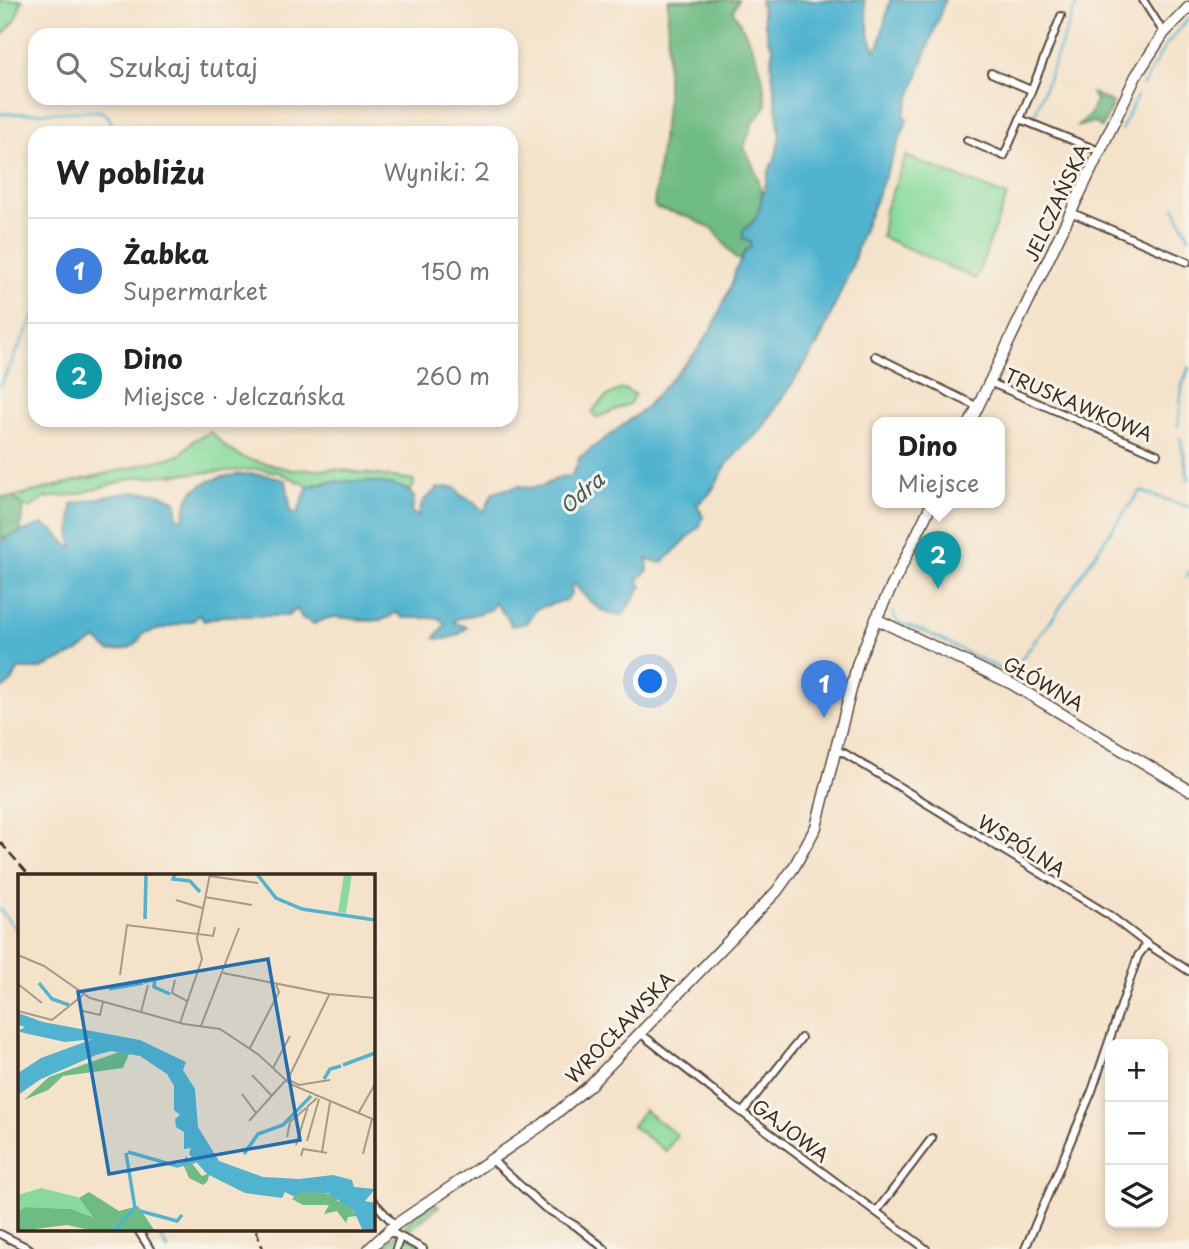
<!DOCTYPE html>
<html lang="pl">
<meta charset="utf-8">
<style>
:root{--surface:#fff;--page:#f2f2f2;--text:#222;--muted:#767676;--line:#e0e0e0;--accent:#1f6fb2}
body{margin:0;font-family:"Playpen Sans",sans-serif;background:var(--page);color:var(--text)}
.controls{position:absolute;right:21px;bottom:21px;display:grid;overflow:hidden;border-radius:14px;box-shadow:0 4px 10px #0003}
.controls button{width:63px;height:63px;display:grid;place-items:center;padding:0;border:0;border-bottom:2px solid var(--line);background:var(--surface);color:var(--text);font:35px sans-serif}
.you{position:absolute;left:651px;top:682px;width:24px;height:24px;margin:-18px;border:5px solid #fff;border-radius:50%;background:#1a73e8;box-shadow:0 0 0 10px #1a73e833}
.badge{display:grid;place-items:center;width:46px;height:46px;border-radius:50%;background:var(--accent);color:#fff;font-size:23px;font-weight:700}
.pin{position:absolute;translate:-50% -58px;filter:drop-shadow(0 2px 4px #0008)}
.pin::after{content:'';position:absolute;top:37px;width:24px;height:21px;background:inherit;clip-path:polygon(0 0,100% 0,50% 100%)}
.popup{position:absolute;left:872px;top:417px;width:133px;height:91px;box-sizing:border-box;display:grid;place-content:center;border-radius:14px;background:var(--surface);filter:drop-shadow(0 2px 5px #0005);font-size:23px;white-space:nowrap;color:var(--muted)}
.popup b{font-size:26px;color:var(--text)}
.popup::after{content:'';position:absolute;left:50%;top:100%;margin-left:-14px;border:14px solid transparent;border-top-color:var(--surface)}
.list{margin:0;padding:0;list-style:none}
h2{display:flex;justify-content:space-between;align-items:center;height:91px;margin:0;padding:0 28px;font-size:30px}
h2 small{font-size:23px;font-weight:400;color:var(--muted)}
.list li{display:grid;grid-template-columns:46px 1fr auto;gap:21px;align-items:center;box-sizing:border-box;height:105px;padding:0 28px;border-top:2px solid var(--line)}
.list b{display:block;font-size:26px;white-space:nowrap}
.list p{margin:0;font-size:23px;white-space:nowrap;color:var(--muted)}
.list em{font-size:23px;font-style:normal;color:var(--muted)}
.icon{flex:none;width:38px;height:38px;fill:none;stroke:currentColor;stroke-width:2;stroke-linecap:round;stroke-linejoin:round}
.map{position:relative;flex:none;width:1189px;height:1249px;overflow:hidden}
.search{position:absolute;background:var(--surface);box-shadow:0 4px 10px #0003;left:28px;top:28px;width:490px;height:77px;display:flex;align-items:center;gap:18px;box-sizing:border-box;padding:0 24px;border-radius:21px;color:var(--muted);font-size:26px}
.panel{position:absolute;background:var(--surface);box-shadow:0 4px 10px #0003;left:28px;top:126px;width:490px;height:301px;border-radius:21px}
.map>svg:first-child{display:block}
.green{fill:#88db9d;stroke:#62825e;stroke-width:2}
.forest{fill:#6ebb84;stroke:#547251;stroke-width:2}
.water{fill:#50b3cf;stroke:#466e76;stroke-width:2}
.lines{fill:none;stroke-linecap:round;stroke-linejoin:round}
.stream{stroke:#50b3cf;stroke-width:2.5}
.street-casing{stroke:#574638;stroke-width:10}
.secondary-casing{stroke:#574638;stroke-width:13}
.street{stroke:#fff;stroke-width:6}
.secondary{stroke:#fff;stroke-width:10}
.rail{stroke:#3b2a1e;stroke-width:2.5;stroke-dasharray:10 5;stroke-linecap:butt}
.labels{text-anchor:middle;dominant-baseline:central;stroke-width:6;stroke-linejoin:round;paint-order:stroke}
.street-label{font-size:19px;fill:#3b2a1e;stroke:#f7f3e8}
.water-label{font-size:21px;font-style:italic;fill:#425a5c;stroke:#f7f3e8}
.inset-river{fill:none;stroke:#50b3cf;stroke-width:3.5}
.inset-road{fill:none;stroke:#aa9885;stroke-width:2}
.view{fill:#1f6fb2;fill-opacity:0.15;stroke:#1f6fb2;stroke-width:3.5}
.inset-edge{fill:none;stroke:#3b2a1e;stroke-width:3.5}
</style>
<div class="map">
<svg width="1189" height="1249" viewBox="0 0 1189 1249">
<rect width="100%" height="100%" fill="#f7f3e8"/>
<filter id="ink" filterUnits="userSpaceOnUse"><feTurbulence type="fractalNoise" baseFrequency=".0143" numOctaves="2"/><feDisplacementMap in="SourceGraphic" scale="14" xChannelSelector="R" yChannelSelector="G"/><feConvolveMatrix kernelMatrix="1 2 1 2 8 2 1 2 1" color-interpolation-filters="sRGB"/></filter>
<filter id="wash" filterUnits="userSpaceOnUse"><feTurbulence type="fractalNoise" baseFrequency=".00686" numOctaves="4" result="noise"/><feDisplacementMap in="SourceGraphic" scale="28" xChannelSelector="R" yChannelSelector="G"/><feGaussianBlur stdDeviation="1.57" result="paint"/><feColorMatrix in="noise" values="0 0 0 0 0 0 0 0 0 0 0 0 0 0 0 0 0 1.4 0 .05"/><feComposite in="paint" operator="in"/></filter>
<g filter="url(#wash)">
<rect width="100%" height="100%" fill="#f4e2c9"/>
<path class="green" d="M0 0H22L15 21 0 37Z
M906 156 1007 196 976 279 882 237 885 210Z
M624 389 635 394 629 404 596 418 592 413C599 401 610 392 624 389Z
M211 432 228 449 244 458 292 470 335 469 413 480 414 485 410 491 404 488 376 482 330 481 308 486 278 472 258 469 137 477 74 495 44 498 30 508 24 506 12 497 180 455 194 440Z
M644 1110 677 1135 666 1151 632 1126Z
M436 1204 439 1206 404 1234 423 1246 422 1249H383C400 1232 413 1212 436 1204Z"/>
<path class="forest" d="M668 0H738L733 11C754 47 763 64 766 106L753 123 744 147C751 160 762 184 762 199 762 217 748 226 751 247L745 251 741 259H736L713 229 686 216 656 208 654 204 667 100Z
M1092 93 1113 103 1102 128 1094 122 1076 127 1090 115 1096 100Z
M0 497H13L24 506 20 532 5 538 0 536Z"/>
<path class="water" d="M760 0H864L870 38 875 50 879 45 890 0H945L904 114 907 121 860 239 852 266 818 344 760 432C749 441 732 457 724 469 716 482 712 496 697 504L703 517 700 526 662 563 647 559 648 570 637 580 642 586 622 616C600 615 587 599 574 584L571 587 572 593 566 600 536 609 526 623 511 626 508 618 494 602 491 610 454 620 455 623 467 627C459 636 447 641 435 638L445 624 439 618H403L396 612C379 628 355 617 335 617 328 617 320 621 314 624L302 618 297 609 288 616H222L204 621 199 614 194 620 142 634C137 649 124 650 109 651L96 639 78 652 40 669H18L12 682 0 690V540L42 524 54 531 69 547H73L71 538 72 504C103 498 150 481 177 503V517L182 519C187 512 185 501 191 494 209 472 263 469 286 481L291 512 297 514 308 486C332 481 399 475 414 497L412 512 418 517 423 501 438 488 453 487 458 490 460 495 473 501 484 512 493 492 519 486 529 488 543 486 560 477 571 476 578 464 579 458 643 410 696 352 714 325 733 281 735 271 745 251 751 247 750 242 743 238V230L752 223 757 216 770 168 775 159 780 136 771 64 773 47 768 39Z"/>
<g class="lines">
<path class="stream" d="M1143 85 1165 46 1189 18
M0 114 101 111 108 116 113 126
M1035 114 1078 0
M1121 130 1137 96
M1174 206 1189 237
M0 386 35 314
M1178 426 1182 386 1189 367
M1180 437 1189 480
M1187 577 1189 571
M892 612 898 622 928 633 1010 674 1055 615 1110 532 1140 491 1189 507
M0 910 19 932
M157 1230 168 1249"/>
</g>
</g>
<g filter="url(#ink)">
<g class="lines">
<g class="street-casing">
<path id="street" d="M1143 0 1164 33
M1061 16 1020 119 1099 151
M991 73 1031 90
M967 140 1004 156 1020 119
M1070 212 1187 262
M875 356 978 407
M989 382 1157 454
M835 750 844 753 1109 915 1147 944 1189 971
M640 1033 728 1102 926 1249
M742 1113 801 1038
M491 1159 545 1208 576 1226 605 1249
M373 1201 395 1225
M876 1212 932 1138
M138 1230 150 1249
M389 1231 423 1249
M0 1234 30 1249
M396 1249 400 1237
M1025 1249 1092 1091 1138 956 1147 944"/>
</g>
<g class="secondary-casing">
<path id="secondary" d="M970 423 1136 76 1164 33 1189 7
M876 619 1012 684 1189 790
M369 1249 395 1225 542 1125 589 1086 777 891 794 867 816 827 858 662 876 619 932 503"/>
</g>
<use href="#street" class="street"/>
<use href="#secondary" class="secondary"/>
<path class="rail" d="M0 842 30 876
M256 1230 263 1249"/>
</g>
</g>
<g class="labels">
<g class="street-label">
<text transform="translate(1056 202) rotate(-65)">JELCZAŃSKA</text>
<text transform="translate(1079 404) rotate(23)">TRUSKAWKOWA</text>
<text transform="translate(1044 683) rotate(30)">GŁÓWNA</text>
<text transform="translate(1022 845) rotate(32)">WSPÓLNA</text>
<text transform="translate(619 1027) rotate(-46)">WROCŁAWSKA</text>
<text transform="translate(791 1130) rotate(37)">GAJOWA</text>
</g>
<g class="water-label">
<text transform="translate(581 492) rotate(-41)">Odra</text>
</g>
</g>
<g transform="translate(18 874)">
<rect width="357" height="357" fill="#f4e2c9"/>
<path d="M326 0H334L328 39 320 38ZM23 314 60 323 76 343 53 335 8 333 0 337V321Z" fill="#88db9d"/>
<path d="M101 178 111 180 105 194 45 202 30 216 6 226 31 203ZM168 282 184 302 192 299 189 308 185 311 171 304 165 290ZM298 317 319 322V327L328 328 339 342 330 343 328 349 319 337 306 340 311 331H285L274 325 282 318ZM71 318 101 337 120 332 137 357H76L49 351 0 357V337L8 333 53 335 75 343 61 324Z" fill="#6ebb84"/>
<path d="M0 139 25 148 122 166 168 188 165 196 177 215 180 253 201 287 245 303 281 305 315 301 334 306 336 313 357 315 347 327 357 329V357L344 355 336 337 310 319 283 318 277 323 267 318 264 324 227 319 189 300 171 280 173 274 166 275V258L158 253 157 245 162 241 156 236V212L149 200 122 182 93 177 78 181 23 205 0 221V199L23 184 75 165 47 168 6 159 0 157 7 153 0 151Z" fill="#50b3cf"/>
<path class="inset-river" d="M157 0 155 5 172 7 182 18M239 0 258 24 284 35 357 46M127 45 128 0M137 104 136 113 152 120M126 108 148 103M21 109 34 125 51 131M91 115 125 109M325 191 357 179M306 205 312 195 323 192M110 278 159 292 178 287M226 280 240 260 265 251 293 222M122 337 159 347 164 341M96 357 117 334 108 279"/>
<path class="inset-road" d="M191 2 240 9M187 23 234 31M158 26 184 34M0 81 26 92 72 124 166 150 202 155 241 181 272 210 357 246M205 99 311 120 357 124M102 101 109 51 195 62 197 53M157 106 154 119 169 127M0 110 24 129M0 137 34 146 65 121M65 137 82 141 85 128M123 138 130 111M162 149 184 85 179 65 192 0M183 152 221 54M232 174 261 118 258 111M255 194 272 162M234 201 254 222M269 205 281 211 312 206M269 207 311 121M224 220 238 239M341 238 357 210M231 247 268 206M269 263 272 248 288 234M289 267 301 225M278 271 290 232 299 224M309 279 304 278 312 228M345 280 354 245M283 282 285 275 304 278"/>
<path class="view" d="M250 85 282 266 91 300 60 118Z"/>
<rect width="357" height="357" class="inset-edge"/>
</g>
</svg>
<div class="controls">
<button>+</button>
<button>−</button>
<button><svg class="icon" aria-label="layers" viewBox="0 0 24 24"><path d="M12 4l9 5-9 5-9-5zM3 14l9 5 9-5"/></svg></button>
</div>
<div class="you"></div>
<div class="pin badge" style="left:824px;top:718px;background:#3f7fe0">1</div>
<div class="pin badge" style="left:938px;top:589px;background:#0f9aa8">2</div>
<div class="popup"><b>Dino</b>Miejsce</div>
<div class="search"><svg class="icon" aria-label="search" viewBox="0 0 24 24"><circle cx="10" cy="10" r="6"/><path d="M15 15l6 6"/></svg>Szukaj tutaj</div>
<section class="panel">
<h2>W pobliżu<small>Wyniki: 2</small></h2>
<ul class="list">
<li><span class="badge" style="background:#3f7fe0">1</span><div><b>Żabka</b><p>Supermarket</p></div><em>150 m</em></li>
<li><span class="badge" style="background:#0f9aa8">2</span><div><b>Dino</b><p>Miejsce · Jelczańska</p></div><em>260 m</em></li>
</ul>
</section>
</div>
